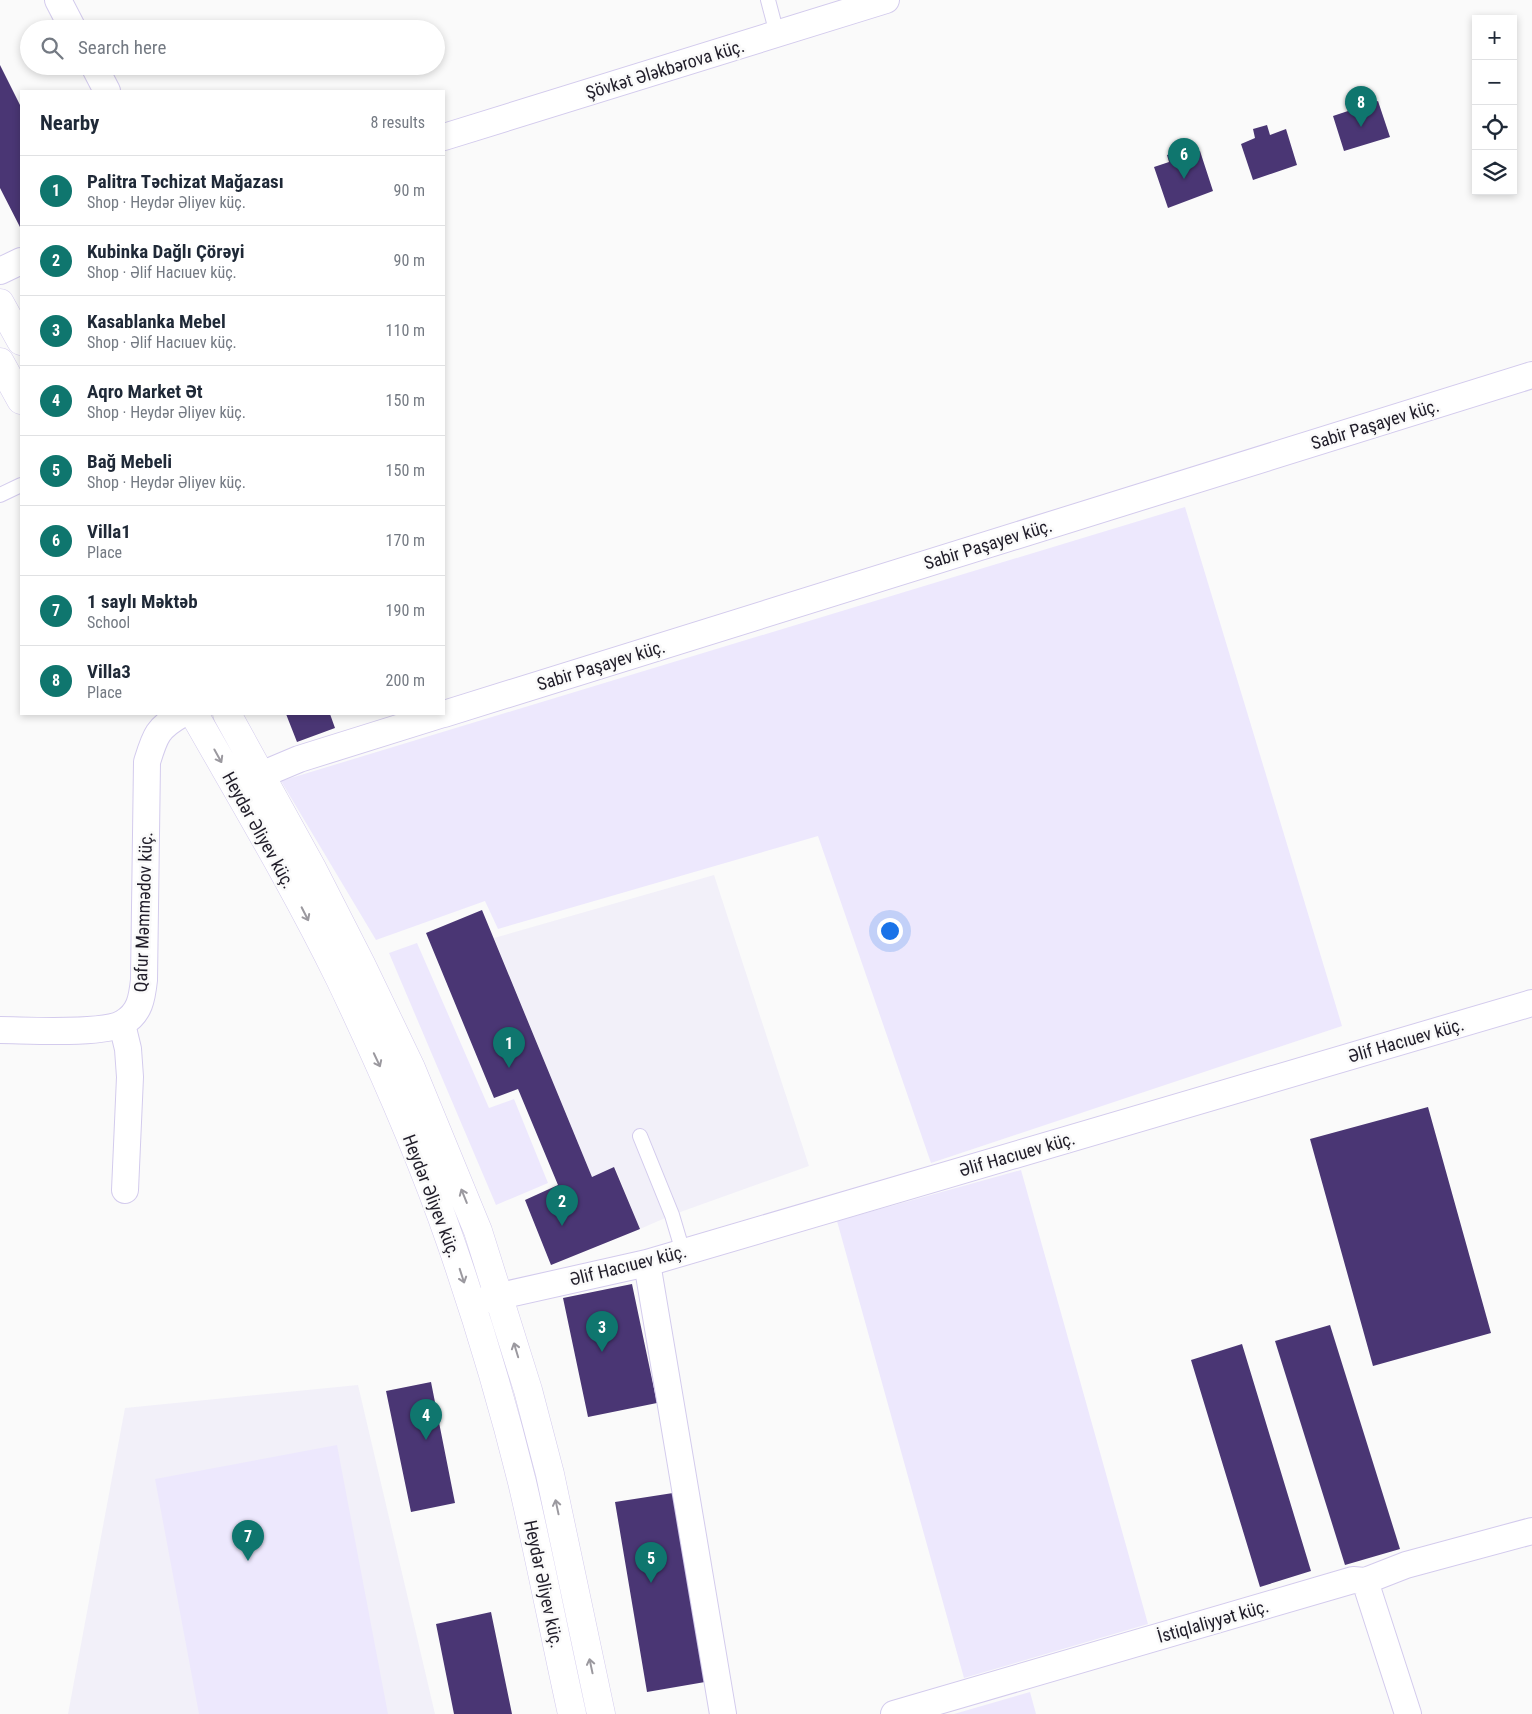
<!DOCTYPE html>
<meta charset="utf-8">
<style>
:root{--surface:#fff;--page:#f2f2f3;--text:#1f2937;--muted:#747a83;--line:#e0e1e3;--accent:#0f766e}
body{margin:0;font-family:"Roboto Condensed",sans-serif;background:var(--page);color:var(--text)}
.controls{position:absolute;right:15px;top:15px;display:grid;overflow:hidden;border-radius:0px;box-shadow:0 2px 8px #0003}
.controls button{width:45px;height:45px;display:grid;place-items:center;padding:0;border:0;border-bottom:1px solid var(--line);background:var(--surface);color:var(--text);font:25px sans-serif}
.you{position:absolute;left:889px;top:930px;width:18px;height:18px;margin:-12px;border:4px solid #fff;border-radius:50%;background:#1a73e8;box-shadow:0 0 0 8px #1a73e833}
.badge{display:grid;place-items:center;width:32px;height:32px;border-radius:50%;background:var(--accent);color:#fff;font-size:16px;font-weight:700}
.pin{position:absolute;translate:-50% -41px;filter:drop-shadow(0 1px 2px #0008)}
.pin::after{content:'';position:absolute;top:26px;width:18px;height:15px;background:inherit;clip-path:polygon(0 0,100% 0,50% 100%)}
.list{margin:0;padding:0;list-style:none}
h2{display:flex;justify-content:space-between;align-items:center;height:65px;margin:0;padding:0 20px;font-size:21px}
h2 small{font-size:16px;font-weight:400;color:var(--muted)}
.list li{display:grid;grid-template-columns:32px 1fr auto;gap:15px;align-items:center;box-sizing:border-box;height:70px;padding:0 20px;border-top:1px solid var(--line)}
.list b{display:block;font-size:19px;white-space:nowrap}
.list p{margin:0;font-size:16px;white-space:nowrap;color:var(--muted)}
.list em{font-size:16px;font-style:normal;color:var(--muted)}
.icon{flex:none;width:28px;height:28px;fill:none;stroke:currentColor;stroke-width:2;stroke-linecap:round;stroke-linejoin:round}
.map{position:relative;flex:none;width:1532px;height:1714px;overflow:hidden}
.search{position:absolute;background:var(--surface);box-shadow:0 2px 8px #0003;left:20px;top:20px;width:425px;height:55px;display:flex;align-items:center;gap:12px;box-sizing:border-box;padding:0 18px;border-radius:28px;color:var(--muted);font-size:19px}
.panel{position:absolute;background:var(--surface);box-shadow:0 2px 8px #0003;left:20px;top:90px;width:425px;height:625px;border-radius:0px}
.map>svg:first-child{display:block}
.built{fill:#f2f0f9}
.green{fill:#ede8fd}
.building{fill:#4a3674}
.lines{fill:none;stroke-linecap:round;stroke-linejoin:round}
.service-casing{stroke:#d3cbed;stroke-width:16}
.minor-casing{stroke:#d3cbed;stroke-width:28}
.primary-casing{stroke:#d3cbed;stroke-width:29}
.service{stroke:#fff;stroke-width:14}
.minor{stroke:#fff;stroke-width:26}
.primary{stroke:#fff;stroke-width:28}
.oneway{stroke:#9b999f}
.labels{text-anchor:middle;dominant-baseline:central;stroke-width:5;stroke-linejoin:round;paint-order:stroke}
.street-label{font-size:18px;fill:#201d29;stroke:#fafafa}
</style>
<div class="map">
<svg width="1532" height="1714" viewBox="0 0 1532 1714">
<rect width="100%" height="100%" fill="#fafafa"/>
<path class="built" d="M714 875 809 1166 672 1215 640 1229 615 1167 592 1177 494 938Z
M358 1385 435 1714H68L125 1408Z"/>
<path class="green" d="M1185 507 1342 1026 931 1163 818 836 498 929 485 901 376 940 281 781Z
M417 943 489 1108 514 1099 548 1183 496 1205 389 953Z
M1021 1170 1148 1624 964 1678 837 1221Z
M337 1445 388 1714H199L155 1479Z
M1030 1692 1036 1714H954Z"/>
<path class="building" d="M0 65 21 107V229L0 188Z
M1361 98 1364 106 1378 101 1390 137 1344 151 1333 116 1348 111 1345 103Z
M1267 125 1270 135 1286 129 1297 165 1253 180 1241 144 1255 138 1253 129Z
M1181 150 1183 157 1200 151 1213 191 1168 208 1154 167 1169 162 1167 155Z
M286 714H330L335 728 297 742Z
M482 910 592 1177 614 1167 640 1229 551 1265 525 1200 558 1185 518 1089 494 1098 426 933Z
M1428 1107 1491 1333 1373 1366 1310 1139Z
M632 1284 657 1403 588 1417 563 1298Z
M1330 1325 1400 1549 1345 1565 1275 1341Z
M1242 1344 1311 1571 1260 1587 1191 1360Z
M431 1382 455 1503 411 1512 386 1391Z
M673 1493 705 1682 647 1692 615 1502Z
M491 1612 512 1714H454L436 1624Z"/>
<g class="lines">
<g class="service-casing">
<path id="service" d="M768 0 777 34
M0 495 21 485
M640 1136 672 1215 683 1252"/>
</g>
<g class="minor-casing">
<path id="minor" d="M58 0 73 29
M94 66 107 91
M444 137 886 0
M0 271 21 261
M444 714 1532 375
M261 775 299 759 443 714
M122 1024 128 1049 130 1077 125 1190
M0 1030C26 1030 103 1035 123 1023 140 1013 142 998 144 980L147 762C155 736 157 728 182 714
M647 1263 723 1714
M477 1302 500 1296 647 1263 1532 1003
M1365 1581 1408 1714
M894 1714 1353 1580 1365 1581 1406 1565 1532 1531"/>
</g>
<g class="primary-casing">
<path id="primary" d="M0 303 21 341
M0 362 21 400
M194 714C244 802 296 889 340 979 381 1065 420 1153 451 1243 478 1321 502 1401 522 1482 540 1559 555 1637 572 1714
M227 714 313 870 361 964 411 1068 478 1231 528 1390 550 1474 601 1714"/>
</g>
<use href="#service" class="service"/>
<use href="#minor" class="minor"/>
<use href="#primary" class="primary"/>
</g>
<defs><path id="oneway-shaft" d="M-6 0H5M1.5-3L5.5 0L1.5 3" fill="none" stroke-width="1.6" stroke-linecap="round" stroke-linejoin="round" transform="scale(1.25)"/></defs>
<g class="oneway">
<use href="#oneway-shaft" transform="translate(218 756) rotate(61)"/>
<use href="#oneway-shaft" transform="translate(305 914) rotate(63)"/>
<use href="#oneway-shaft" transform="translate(377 1060) rotate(65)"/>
<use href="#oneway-shaft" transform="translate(464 1196) rotate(-112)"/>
<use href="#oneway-shaft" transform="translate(462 1276) rotate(72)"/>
<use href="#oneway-shaft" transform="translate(516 1350) rotate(-107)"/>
<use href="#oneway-shaft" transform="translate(557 1507) rotate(-102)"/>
<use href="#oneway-shaft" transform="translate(591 1666) rotate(-102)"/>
</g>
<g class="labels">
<g class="street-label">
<text transform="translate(665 69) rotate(-17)">Şövkət Ələkbərova küç.</text>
<text transform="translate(1375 424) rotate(-17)">Sabir Paşayev küç.</text>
<text transform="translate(988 544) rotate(-17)">Sabir Paşayev küç.</text>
<text transform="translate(601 665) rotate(-17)">Sabir Paşayev küç.</text>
<text transform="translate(259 830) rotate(61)">Heydər Əliyev küç.</text>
<text transform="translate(143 912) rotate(-88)">Qafur Məmmədov küç.</text>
<text transform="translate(1406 1040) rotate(-16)">Əlif Hacıuev küç.</text>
<text transform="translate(1017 1154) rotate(-16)">Əlif Hacıuev küç.</text>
<text transform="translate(432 1196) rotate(69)">Heydər Əliyev küç.</text>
<text transform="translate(628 1265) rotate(-14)">Əlif Hacıuev küç.</text>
<text transform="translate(544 1584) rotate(78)">Heydər Əliyev küç.</text>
<text transform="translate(1213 1621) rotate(-16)">İstiqlaliyyət küç.</text>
</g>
</g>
</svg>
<div class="controls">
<button>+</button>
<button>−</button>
<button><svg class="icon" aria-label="locate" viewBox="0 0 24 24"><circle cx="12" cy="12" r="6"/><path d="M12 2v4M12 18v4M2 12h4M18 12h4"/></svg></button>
<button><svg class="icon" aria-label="layers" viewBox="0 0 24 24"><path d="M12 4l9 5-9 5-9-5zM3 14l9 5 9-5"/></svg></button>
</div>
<div class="you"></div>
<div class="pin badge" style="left:509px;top:1068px">1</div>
<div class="pin badge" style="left:562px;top:1226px">2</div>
<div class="pin badge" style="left:602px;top:1352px">3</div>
<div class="pin badge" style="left:426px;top:1440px">4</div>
<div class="pin badge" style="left:651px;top:1583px">5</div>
<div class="pin badge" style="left:1184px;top:179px">6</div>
<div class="pin badge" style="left:248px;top:1561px">7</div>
<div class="pin badge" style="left:1361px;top:127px">8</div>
<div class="search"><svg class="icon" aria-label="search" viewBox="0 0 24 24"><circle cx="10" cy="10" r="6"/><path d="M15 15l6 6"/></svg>Search here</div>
<section class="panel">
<h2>Nearby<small>8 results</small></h2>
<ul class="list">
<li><span class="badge">1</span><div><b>Palitra Təchizat Mağazası</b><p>Shop · Heydər Əliyev küç.</p></div><em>90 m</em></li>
<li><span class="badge">2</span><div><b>Kubinka Dağlı Çörəyi</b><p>Shop · Əlif Hacıuev küç.</p></div><em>90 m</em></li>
<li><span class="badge">3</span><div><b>Kasablanka Mebel</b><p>Shop · Əlif Hacıuev küç.</p></div><em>110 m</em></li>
<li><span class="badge">4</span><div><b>Aqro Market Ət</b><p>Shop · Heydər Əliyev küç.</p></div><em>150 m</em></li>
<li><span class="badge">5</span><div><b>Bağ Mebeli</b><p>Shop · Heydər Əliyev küç.</p></div><em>150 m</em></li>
<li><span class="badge">6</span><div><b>Villa1</b><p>Place</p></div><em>170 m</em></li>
<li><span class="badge">7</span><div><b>1 saylı Məktəb</b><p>School</p></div><em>190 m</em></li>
<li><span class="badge">8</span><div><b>Villa3</b><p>Place</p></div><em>200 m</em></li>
</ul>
</section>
</div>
